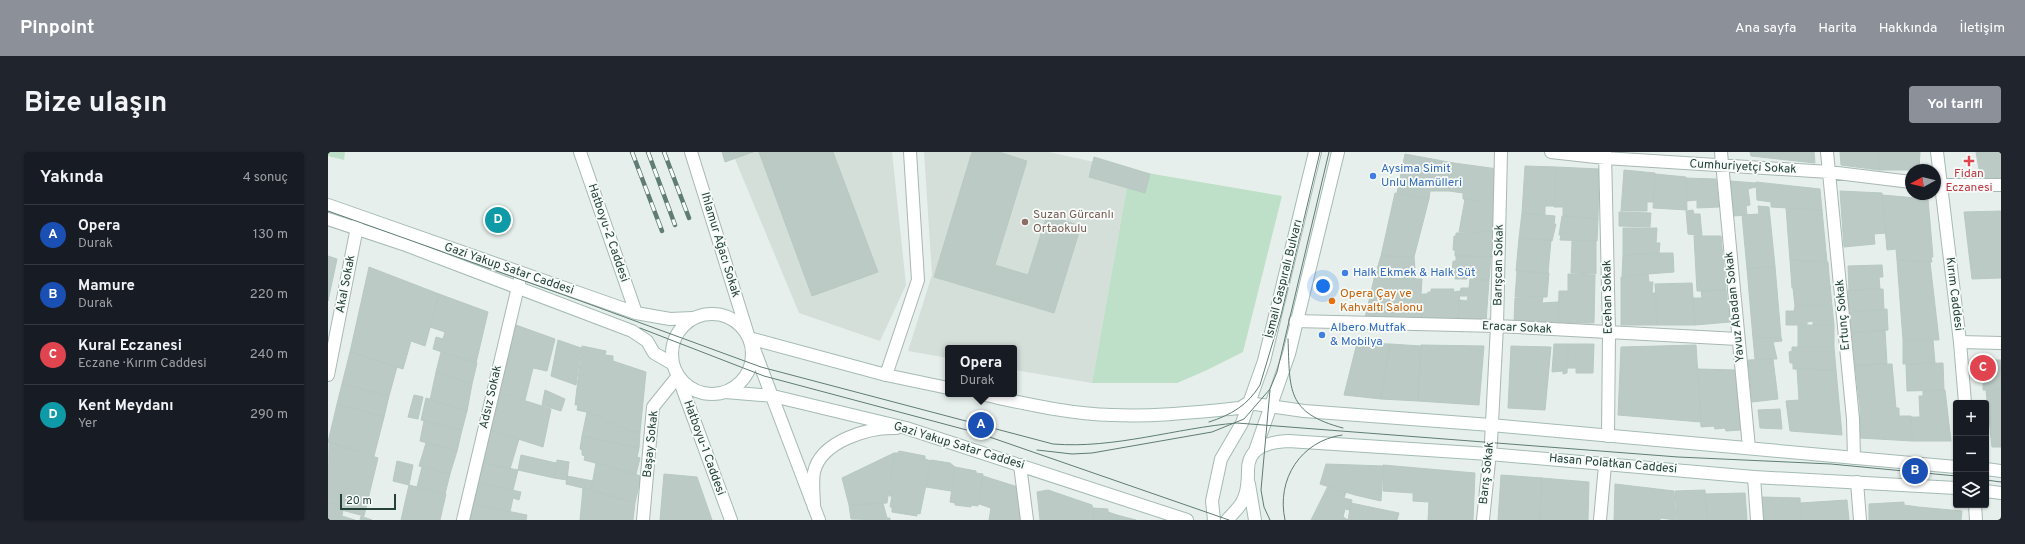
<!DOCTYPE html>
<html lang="tr">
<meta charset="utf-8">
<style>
:root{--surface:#171b24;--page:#20242c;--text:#f1f3f6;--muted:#9ea1a6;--line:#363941;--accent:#8c9099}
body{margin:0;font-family:Overpass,sans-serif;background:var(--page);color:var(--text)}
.controls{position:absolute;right:12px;bottom:12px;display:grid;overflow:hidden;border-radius:4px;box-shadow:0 1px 3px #0004}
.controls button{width:36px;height:36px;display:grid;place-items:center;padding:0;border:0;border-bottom:1px solid var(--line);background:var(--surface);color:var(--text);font:20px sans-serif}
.compass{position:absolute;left:1577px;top:12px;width:36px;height:36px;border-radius:50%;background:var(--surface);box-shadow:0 1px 3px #0004;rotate:262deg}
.scale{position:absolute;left:12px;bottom:10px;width:56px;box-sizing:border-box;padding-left:4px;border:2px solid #24423a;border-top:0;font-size:11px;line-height:14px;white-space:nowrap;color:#24423a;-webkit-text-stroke:3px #f7fbf9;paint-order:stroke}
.you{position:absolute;left:995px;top:134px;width:14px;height:14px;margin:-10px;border:3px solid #fff;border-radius:50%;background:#1a73e8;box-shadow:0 0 0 6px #1a73e833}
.badge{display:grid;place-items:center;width:26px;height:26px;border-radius:50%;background:var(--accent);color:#fff;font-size:13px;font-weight:700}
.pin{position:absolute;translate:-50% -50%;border:2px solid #fff;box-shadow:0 1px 4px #0006}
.popup{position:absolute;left:617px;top:193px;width:72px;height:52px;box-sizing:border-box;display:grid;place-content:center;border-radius:4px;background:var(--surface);filter:drop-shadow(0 1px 3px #0005);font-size:13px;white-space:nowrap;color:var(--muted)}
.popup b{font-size:15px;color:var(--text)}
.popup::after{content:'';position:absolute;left:50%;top:100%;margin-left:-8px;border:8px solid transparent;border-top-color:var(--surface)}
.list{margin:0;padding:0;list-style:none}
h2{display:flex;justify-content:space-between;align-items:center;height:52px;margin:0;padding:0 16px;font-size:17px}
h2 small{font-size:13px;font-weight:400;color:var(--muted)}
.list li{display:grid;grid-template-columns:26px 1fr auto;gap:12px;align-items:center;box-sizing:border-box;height:60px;padding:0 16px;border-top:1px solid var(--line)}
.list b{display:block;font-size:15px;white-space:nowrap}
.list p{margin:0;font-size:13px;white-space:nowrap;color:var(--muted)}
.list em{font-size:13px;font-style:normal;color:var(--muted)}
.icon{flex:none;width:22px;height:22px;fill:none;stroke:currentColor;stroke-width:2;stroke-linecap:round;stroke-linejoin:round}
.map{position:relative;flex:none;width:1673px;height:368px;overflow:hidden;border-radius:4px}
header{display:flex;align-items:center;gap:24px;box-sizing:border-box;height:56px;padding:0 20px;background:var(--accent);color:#fff}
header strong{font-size:19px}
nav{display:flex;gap:22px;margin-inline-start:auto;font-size:14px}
.intro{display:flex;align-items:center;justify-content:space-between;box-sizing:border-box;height:96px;padding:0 24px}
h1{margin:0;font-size:28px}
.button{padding:10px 18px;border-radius:4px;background:var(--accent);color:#fff;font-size:14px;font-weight:700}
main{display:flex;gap:24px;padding:0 24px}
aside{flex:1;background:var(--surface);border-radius:4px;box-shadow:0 1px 3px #0004}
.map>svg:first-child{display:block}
.built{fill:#d4dfda}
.green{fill:#bfe0c8}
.building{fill:#bbcac4;stroke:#b8c9c2}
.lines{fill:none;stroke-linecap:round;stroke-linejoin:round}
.minor-casing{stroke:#a8b8b2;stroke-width:14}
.secondary-casing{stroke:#a4bbb3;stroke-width:14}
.minor{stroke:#fff;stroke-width:12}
.secondary{stroke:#fff;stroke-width:12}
.tram{stroke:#5f7d75;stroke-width:1}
.rail-casing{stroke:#5f7d75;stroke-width:4.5}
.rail{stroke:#f7fbf9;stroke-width:3;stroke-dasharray:9;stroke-linecap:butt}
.health-dot{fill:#e0444e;stroke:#f7fbf9;stroke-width:1.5}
.shop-dot{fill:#3f7fe0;stroke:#f7fbf9;stroke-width:1.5}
.education-dot{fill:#8d6e63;stroke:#f7fbf9;stroke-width:1.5}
.food-dot{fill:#e8710a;stroke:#f7fbf9;stroke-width:1.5}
.labels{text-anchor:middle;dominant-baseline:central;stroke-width:3.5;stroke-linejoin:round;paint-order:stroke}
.street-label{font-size:12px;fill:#24423a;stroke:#f7fbf9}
.shop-label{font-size:12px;fill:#366cbe;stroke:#f7fbf9;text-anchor:start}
.health-label{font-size:12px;fill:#be3a42;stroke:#f7fbf9}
.education-label{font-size:12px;fill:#785e54;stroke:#f7fbf9;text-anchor:start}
.food-label{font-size:12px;fill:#c56008;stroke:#f7fbf9;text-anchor:start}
</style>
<header>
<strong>Pinpoint</strong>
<nav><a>Ana sayfa</a><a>Harita</a><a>Hakkında</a><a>İletişim</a></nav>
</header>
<div class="intro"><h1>Bize ulaşın</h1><a class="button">Yol tarifi</a></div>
<main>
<aside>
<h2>Yakında<small>4 sonuç</small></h2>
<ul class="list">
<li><span class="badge" style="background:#1a4fb4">A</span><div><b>Opera</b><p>Durak</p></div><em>130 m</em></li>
<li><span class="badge" style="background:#1a4fb4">B</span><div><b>Mamure</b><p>Durak</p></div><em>220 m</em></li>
<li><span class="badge" style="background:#e0444e">C</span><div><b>Kural Eczanesi</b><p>Eczane · Kırım Caddesi</p></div><em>240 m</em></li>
<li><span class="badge" style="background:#0f9aa8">D</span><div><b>Kent Meydanı</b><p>Yer</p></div><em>290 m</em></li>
</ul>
</aside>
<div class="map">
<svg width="1673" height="368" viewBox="0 0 1673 368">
<rect width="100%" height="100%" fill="#e6efeb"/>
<path class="built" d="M404 0H564L578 133 552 189 471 161Z
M596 0H721L802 18 764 231 686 218V196H620V206L580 199 604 123Z"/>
<path class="green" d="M0 0H17L16 8 0 4Z
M802 18 954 44 915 200 877 219 849 231H764Z"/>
<path class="building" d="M394 0H425L397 10Z
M431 0H505L550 120 484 144Z
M644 0H671L699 9 667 113 700 123 719 63 753 74 726 161 606 125Z
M1422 0H1486L1487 11 1423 4Z
M1512 0H1550L1551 18 1513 13Z
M1550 0H1592L1591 18H1551Z
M1648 0H1673V28H1653Z
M1077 2 1126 11 1121 39H1102L1101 47 1069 41Z
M766 5 822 22 817 41 761 25Z
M1126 11 1170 17 1167 50 1135 47V41L1121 39Z
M1197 14 1228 15 1226 54H1217V63L1194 61Z
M1228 15 1271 17 1270 67 1235 64V55H1226Z
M1296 18 1327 21 1325 50H1319V59H1293Z
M1327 22 1358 25 1359 58 1325 56Z
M1358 26 1388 27 1391 55 1369 56V48L1359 49Z
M1402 29 1428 31V35L1420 37 1422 53 1418 54 1419 63 1406 64Z
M1428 30 1492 37 1494 58 1443 55V50L1429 48Z
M1512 39 1554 41 1558 81 1546 82 1547 92 1516 95Z
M1067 41 1101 47 1086 105 1053 104Z
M1554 43 1600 47 1605 105H1603L1604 110 1569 108 1568 97 1559 98Z
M1137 47 1167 51 1165 80H1131Z
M1430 54 1441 55 1447 114 1419 117 1414 63 1431 62Z
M1458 56 1494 58 1499 110 1462 108Z
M1365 58 1366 62H1372L1374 84 1360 82 1358 59Z
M1673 59V126L1644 127 1636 60Z
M1291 60 1323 61 1322 75 1291 74Z
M1194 61 1227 64 1226 72H1228L1224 89 1191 86Z
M1234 64 1270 67 1269 89 1232 88 1233 83H1231Z
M1295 76H1329L1328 91H1332L1331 101 1295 103Z
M1165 80 1164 105 1127 104V98H1125L1126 84H1128V81Z
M1366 84H1393L1398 138 1369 139Z
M1191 86 1223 88 1220 121 1188 119Z
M1244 88 1268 89V122L1243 121Z
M1331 101H1345L1346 120 1294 124 1295 103Z
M0 104 9 107 0 149Z
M1053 104 1086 105 1088 127H1046Z
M1128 104 1163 105 1161 128H1146V122H1140L1139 127H1127V122H1124L1125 109H1128Z
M1462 108 1500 110 1502 136H1464Z
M1569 108 1602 110 1611 188H1575Z
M1554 113 1555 125H1551L1552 137 1521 138 1520 114Z
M1447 114 1453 185 1425 186 1419 117Z
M41 115 111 142 97 194 83 189 75 217 22 200Z
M1189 119 1221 121 1219 145H1187Z
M1240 122 1267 123 1266 171H1230L1231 139H1240Z
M1320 122 1321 130H1325L1324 141H1328L1329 173H1293V125Z
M1046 127H1094L1093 142H1099L1092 170H1036Z
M1142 127 1161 128 1158 170 1130 169 1132 148 1139 149 1140 144H1132L1133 136H1141Z
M1364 131 1367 173H1329L1327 132Z
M1502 133 1504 154H1467L1465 136H1502Z
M1103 137H1126L1125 140 1132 139 1130 169 1092 170 1100 140H1103Z
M1555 137 1556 158 1521 159 1520 138Z
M1398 138 1402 170 1367 173 1365 146H1374L1373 139Z
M111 142 160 160 148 211 105 197 108 185 115 187 117 180 102 175Z
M1215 145 1214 151 1230 150V171L1186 170 1187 146Z
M1467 154H1504L1506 173H1485V169L1479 170V173H1458V159H1466Z
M1559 157 1560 178 1524 181 1521 160Z
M185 172 227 187 219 219 205 216 197 248 170 240Z
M1470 173H1506V195H1470Z
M1557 178 1559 212 1527 213 1524 181Z
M1453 185 1454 189 1445 190 1449 207H1427L1425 186Z
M230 188 253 196 248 233 223 224Z
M1575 188H1605L1607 211 1575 212Z
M1029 191 1062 192 1053 247 1016 243Z
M1062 192 1093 194 1090 249 1053 247Z
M1226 192H1240L1239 221 1235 222V219L1224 220Z
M1240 192H1266L1265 221H1248V216H1239Z
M1093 193 1156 194 1151 253 1090 249Z
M1368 193 1373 270 1290 263 1293 195Z
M254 194 278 199 277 203 285 204V209L318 220 312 280 298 279V275H289V271H278L273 267V264L263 263V261L249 258 250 253H247Z
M1183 194 1223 195 1217 258 1180 256Z
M1464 195H1506L1508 218 1465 217V211H1462L1461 200 1464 199Z
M22 200 69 215 61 244 14 232Z
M113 200 149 211 144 232 108 220Z
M1445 207 1450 247 1424 250 1420 208Z
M1655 208H1673V238H1655Z
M1615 211 1616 238 1579 239 1578 212Z
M1564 212 1568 256H1532L1527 213Z
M1370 217 1408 218 1413 278 1398 279 1397 276 1387 277 1386 274 1373 275Z
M1469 217 1508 218 1514 283 1462 279 1458 249 1471 248Z
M108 220 144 232 139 259 102 248Z
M14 232 61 244 56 265 9 252Z
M217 238 237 247 233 259 214 253Z
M1617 238 1623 289H1584L1583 265H1592L1591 244H1595V239Z
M1658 238H1673V295H1664Z
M170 240 223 257 215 295 162 278 171 241Z
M86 243 95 245 90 267 80 265Z
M98 246 139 259 134 278 93 268Z
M9 252 56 265 46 304 0 290Z
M1532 256H1571V264H1583L1584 289 1532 286Z
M1452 257 1454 277 1432 276 1430 258Z
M259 260 263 261V263L273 264V267L278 271H289V275H298V279L312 280 311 296 254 284Z
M96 269 134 278 129 299 92 289Z
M162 278 191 287 182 317 154 311Z
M254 284 311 296 309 305 312 306 308 322 256 308 257 304 254 303V298L252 297Z
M1 290 50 306 36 364 10 357 11 353 0 350Z
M98 291 129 299 122 322 91 314Z
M571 299 597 304V307L603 309 592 362 589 361V364L564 360V355H562L564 344H561L566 301H570Z
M566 301 559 351 521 353 514 326Z
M193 303 228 311 226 326 190 318Z
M229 308 241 310 239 328 226 326Z
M603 308 622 311 627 315 623 339 598 335Z
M69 309 85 313 81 333 65 329Z
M153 311 190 318 185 338 149 331Z
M268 311 313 324 307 351 263 338Z
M998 312 1055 314 1053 349 1027 343 992 332Z
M1055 313 1147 321 1145 368H1100L1101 350 1085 349V341L1055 339Z
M94 315 122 322 117 342 89 335Z
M627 315 648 319V321L655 322 650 354 643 353V355L627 353V351L622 350Z
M336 322 369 325 384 368H332Z
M1173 323 1214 326 1212 368H1170Z
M239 324 265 329 263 338 238 332Z
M655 324 690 335 693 368H661L663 356 651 352Z
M1213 326 1261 330 1260 368H1212Z
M150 331 193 340 191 348 185 346 182 360 145 352Z
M1287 332 1346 339 1348 368 1332 366V368H1286Z
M81 333 118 342 112 368H73Z
M1000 334 1004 335V337L1018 340 1016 346 1024 348 1022 358 1017 357 1015 365 1020 368H983Z
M255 336 307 351 305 368H252Z
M720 338 764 353 766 368H712L709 340Z
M1377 338 1379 368H1349L1347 339Z
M1417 341 1419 368H1379L1377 342Z
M1434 345 1472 346 1473 368H1435Z
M1519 348 1521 368H1473L1472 351Z
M0 350 11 353 10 357 15 358 14 364 27 368H0Z
M1576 350V353L1590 355V368H1541V352Z
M555 351 559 366H562V368L523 367 521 353Z
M1023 351 1071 361 1069 368H1020Z
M144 352 199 363 198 368H140Z
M1590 355 1634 359 1633 368H1590Z
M765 356 780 357V360L789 363V368H766Z
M789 363 808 368H789Z
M33 364 44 368H32Z"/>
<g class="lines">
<g class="minor-casing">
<path id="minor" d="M363 0 421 186
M1223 0 1277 6 1501 20 1583 30
M1277 0 1281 181 1280 284
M1393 0 1421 296
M1499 0 1525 267 1526 306
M1607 33H1673
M967 169 1169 174 1410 187
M1632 190 1673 191
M0 223 31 65
M558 223 590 128 582 0
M692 313 699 368
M1426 325 1429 368
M1529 330 1532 368
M486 355C486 344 484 331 486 320 493 289 541 275 568 276
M135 368 193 122
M315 368 325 255 350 224
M1155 368 1163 290 1169 174 1173 0
M1272 368 1277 313"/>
</g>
<g class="secondary-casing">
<path id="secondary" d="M252 0 308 161
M1609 0 1632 190 1637 251
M0 53 308 161 342 167 365 166
M0 67 75 92 304 179 319 189 326 201 345 212
M344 202a40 40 0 1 1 80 0a40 40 0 1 1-80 0Z
M421 186 558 223 620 236
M426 197 491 368
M351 227 403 368
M397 240 445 244 578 276 859 368
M652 242C695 251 740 262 784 263 827 265 870 260 912 256L920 251 976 259 1163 273 1628 315
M927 299 961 202 1010 0
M1658 317 1673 319
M921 332 927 368
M1658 339 1673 341
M1647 353 1648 368
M886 368 884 349 893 307 914 271 936 209 987 0
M899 368C905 361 913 355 916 346 920 337 920 328 920 318 920 295 940 290 960 289L1161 302 1426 325 1628 336"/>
</g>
<use href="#minor" class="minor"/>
<use href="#secondary" class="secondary"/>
<path class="tram" d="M0 59 250 148 433 215 725 292C787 297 848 276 909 271L1350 305 1503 312 1628 324
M312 176 436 224 650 281 901 368
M960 187C962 238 958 261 1015 276
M942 238 933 338 936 355 942 368
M881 270C903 263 920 253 932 233L953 163 992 0
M709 298 744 302 764 301 884 280 916 267 942 237 949 220 1001 0
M1658 328 1673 330
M957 368C948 327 973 289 1014 283"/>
<g class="rail-casing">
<path id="rail" d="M304 0 334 79
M320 0 347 73
M336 0 361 66"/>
</g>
<use href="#rail" class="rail"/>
</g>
<path class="health-dot" d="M1639 3h4v4h4v4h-4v4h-4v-4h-4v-4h4z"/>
<g class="shop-dot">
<circle cx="1045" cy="24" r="4"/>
<circle cx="1017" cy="121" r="4"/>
<circle cx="994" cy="183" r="4"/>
</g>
<circle class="education-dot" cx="697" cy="70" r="4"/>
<circle class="food-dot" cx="1004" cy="149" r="4"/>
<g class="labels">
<g class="street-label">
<text transform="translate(1415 15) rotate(3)">Cumhuriyetçi Sokak</text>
<text transform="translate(280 81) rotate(71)">Hatboyu-2 Caddesi</text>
<text transform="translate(392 93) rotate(73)">Ihlamur Ağacı Sokak</text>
<text transform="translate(1171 113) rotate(-89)">Barışcan Sokak</text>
<text transform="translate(181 117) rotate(19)">Gazi Yakup Satar Caddesi</text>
<text transform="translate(956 127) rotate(-76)">İsmail Gaspıralı Bulvarı</text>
<text transform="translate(18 132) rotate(-79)">Akal Sokak</text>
<text transform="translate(1626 142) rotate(83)">Kırım Caddesi</text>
<text transform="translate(1280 145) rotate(-91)">Ecehan Sokak</text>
<text transform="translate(1407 155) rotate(-96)">Yavuz Abadan Sokak</text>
<text transform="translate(1515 163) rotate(-95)">Ertunç Sokak</text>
<text transform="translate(1189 176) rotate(3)">Eracar Sokak</text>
<text transform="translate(163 245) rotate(-77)">Adsız Sokak</text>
<text transform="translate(323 292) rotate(-84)">Başay Sokak</text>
<text transform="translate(631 294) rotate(17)">Gazi Yakup Satar Caddesi</text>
<text transform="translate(376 296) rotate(70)">Hatboyu-1 Caddesi</text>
<text transform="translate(1285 312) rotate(5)">Hasan Polatkan Caddesi</text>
<text transform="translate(1159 321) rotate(-84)">Barış Sokak</text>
</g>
<g class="shop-label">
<text x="1053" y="17">Aysima Simit<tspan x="1053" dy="14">Unlu Mamülleri</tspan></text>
<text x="1025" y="121">Halk Ekmek &amp; Halk Süt</text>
<text x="1002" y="176">Albero Mutfak<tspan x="1002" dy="14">&amp; Mobilya</tspan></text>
</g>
<g class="health-label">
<text x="1641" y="22">Fidan<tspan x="1641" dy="14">Eczanesi</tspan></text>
</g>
<g class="education-label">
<text x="705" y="63">Suzan Gürcanlı<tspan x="705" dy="14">Ortaokulu</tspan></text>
</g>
<g class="food-label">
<text x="1012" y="142">Opera Çay ve<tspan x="1012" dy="14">Kahvaltı Salonu</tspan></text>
</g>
</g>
</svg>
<div class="controls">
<button>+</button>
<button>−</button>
<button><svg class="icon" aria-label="layers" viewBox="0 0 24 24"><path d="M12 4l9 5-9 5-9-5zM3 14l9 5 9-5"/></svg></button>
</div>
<svg class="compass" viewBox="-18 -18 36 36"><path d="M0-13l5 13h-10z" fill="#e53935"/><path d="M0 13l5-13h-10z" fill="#9ea1a6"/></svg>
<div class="scale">20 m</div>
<div class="you"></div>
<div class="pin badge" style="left:653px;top:273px;background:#1a4fb4">A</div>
<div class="popup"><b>Opera</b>Durak</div>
<div class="pin badge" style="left:1587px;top:319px;background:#1a4fb4">B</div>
<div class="pin badge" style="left:1655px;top:216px;background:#e0444e">C</div>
<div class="pin badge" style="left:170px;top:68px;background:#0f9aa8">D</div>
</div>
</main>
